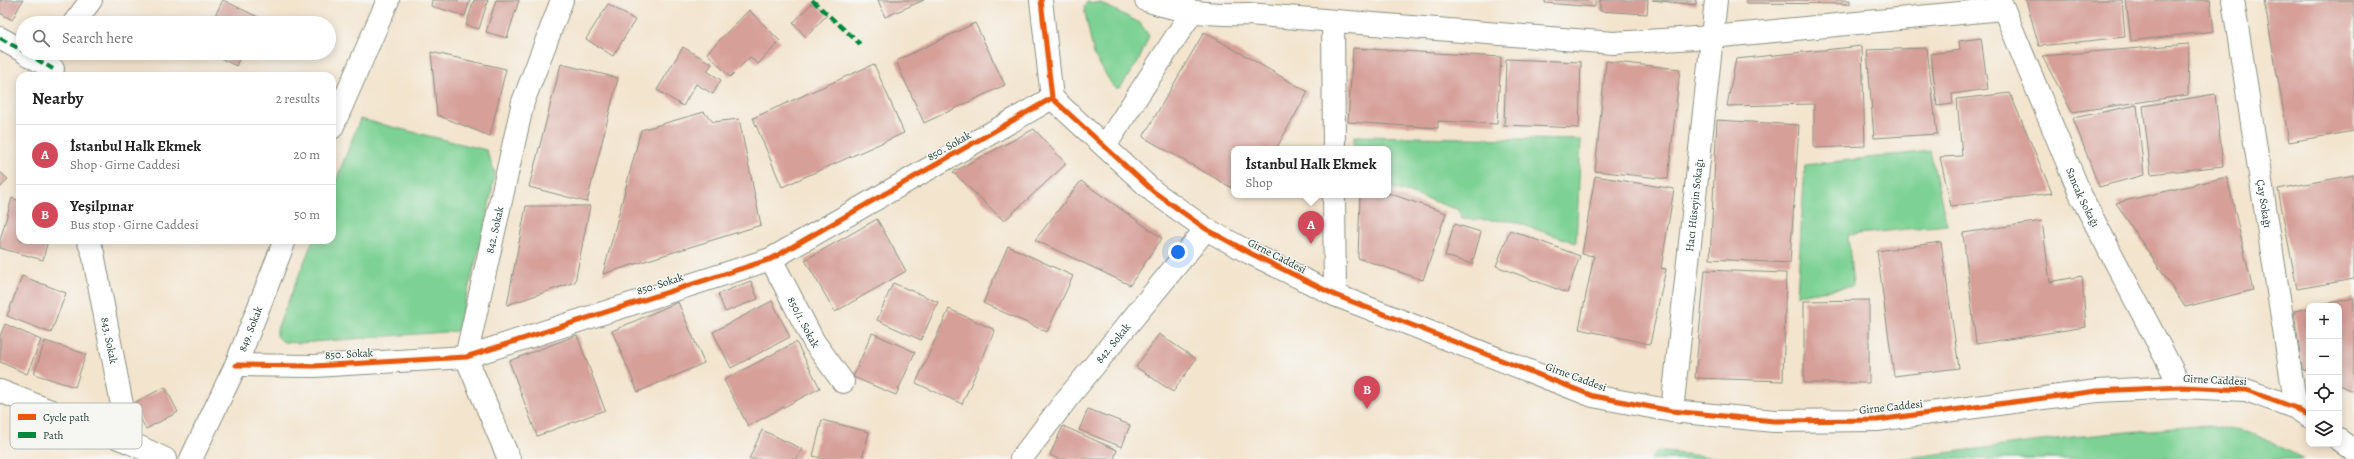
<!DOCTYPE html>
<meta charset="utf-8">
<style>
:root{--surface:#fff;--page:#f6f6f6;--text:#222;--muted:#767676;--line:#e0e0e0;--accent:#d1495b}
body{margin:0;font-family:Alegreya,serif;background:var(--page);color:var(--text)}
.controls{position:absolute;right:12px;bottom:12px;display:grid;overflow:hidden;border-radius:8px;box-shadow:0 2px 10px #0003}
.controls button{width:36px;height:36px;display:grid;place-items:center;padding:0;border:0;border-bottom:1px solid var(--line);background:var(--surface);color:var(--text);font:20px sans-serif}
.you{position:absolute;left:1178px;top:252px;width:14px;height:14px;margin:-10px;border:3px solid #fff;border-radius:50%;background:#1a73e8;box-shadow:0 0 0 6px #1a73e833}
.badge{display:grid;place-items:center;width:26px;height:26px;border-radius:50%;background:var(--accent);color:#fff;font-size:13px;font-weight:700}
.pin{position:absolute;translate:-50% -33px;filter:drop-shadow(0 1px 2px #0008)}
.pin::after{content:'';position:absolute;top:21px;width:14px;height:12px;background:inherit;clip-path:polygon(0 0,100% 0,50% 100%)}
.popup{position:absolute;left:1231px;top:146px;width:160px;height:52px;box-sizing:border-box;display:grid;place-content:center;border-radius:8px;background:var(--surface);filter:drop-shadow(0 1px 3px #0005);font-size:13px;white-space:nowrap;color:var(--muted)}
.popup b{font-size:15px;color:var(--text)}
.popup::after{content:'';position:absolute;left:50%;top:100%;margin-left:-8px;border:8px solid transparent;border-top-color:var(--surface)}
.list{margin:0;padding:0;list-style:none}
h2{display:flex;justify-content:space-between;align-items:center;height:52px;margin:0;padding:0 16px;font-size:17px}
h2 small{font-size:13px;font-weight:400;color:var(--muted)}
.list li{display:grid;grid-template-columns:26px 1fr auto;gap:12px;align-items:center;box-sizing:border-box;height:60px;padding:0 16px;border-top:1px solid var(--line)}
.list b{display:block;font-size:15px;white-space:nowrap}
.list p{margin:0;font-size:13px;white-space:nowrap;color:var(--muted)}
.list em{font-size:13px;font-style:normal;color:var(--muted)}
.icon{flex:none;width:22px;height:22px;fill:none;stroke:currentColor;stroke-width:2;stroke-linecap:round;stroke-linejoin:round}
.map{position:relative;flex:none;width:2354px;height:459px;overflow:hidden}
.search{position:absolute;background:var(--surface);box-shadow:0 2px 10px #0003;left:16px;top:16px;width:320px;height:44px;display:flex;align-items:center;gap:10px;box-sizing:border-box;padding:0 14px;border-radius:22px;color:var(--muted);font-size:15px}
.panel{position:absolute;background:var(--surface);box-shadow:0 2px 10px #0003;left:16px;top:72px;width:320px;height:172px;border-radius:12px}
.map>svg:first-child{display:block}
.green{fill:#7dd194;stroke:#4e8764}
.building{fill:#d69f98}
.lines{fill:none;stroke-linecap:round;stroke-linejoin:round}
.minor-casing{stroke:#899081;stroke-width:24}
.minor{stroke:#fff;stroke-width:22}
.quiet{stroke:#00873e;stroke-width:4;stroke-dasharray:8 4;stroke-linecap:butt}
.cycleway-casing{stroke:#f6f6f2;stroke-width:8}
.cycleway{stroke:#e8590c;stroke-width:5}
.labels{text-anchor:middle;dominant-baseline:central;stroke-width:3;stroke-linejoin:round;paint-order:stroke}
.street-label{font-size:11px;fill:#1f3d34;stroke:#f6f6f2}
.key{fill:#f6f6f2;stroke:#b6beb9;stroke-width:1}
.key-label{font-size:11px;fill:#1f3d34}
</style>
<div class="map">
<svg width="2354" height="459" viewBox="0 0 2354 459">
<rect width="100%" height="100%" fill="#f6f6f2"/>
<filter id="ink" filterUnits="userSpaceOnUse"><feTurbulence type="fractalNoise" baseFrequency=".025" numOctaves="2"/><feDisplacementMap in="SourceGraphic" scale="8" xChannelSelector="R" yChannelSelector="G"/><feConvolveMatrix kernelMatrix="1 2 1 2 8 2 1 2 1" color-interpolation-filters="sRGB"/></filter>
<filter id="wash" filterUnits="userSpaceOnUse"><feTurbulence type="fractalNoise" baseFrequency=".012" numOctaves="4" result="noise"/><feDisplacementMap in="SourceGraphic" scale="16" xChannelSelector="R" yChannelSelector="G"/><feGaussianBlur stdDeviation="0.9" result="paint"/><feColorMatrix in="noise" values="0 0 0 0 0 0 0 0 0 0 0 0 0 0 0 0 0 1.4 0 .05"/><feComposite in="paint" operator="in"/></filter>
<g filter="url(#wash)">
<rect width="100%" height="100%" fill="#f3e4ce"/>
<path class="green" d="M1087 2 1101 3 1140 23 1149 36 1139 60 1120 88H1114L1094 55 1084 8Z
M360 119 486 150 495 173 485 227 457 331 298 343 283 342 277 336V329L313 240H332V191Z
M1354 136 1581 140 1576 243 1512 221 1461 219 1459 210 1388 186V149H1354Z
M1930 151 1947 225 1848 235 1853 286 1797 295 1805 165Z
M2208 425 2255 434 2304 459H1898L2072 437Z
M1656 451 1730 459H1651Z"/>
<g id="blocks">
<path class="building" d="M0 0H23L12 20 0 13Z
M223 0 260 18 257 23H211Z
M432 0H470L465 16 431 6Z
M474 0H488L479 29 466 25Z
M496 0H519L507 38 486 32Z
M878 0H924L885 17Z
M1545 0H1595V7L1545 3Z
M1600 0H1648L1647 14 1600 11Z
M1652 0H1696V5Z
M1746 0H1850V4L1746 3Z
M2026 0H2122L2125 37 2039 46Z
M2126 0H2210L2214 31 2131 41Z
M2264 0H2354V131L2289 142Z
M813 2 827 15 806 37 793 23Z
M608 4 635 20 613 56 586 39Z
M749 10 780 41 758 64 750 57 730 77 707 53Z
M975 23 1005 85 924 123 896 61Z
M1204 32 1308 92 1276 149H1234V189L1143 137Z
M1981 38 1988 89 1952 94 1953 104 1937 106 1931 54 1960 50 1959 41Z
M2189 44 2188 95 2072 112 2042 56Z
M1862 46 1865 146 1814 148V104L1727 106 1736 59Z
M683 47 712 64 707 71 721 80 713 94 696 84 683 106 657 90Z
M1353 48 1501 57 1497 124 1438 121V128L1348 122Z
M1927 48 1937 134 1874 138 1867 50Z
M431 52 506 69 490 136 437 115Z
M210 53H242L236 66Z
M1506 59 1581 62 1579 128 1504 125Z
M1606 61 1680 69 1668 179 1595 171Z
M561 64 618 78 587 202 529 187Z
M874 64 904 133 782 187 753 118Z
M2010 93 2052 193 1951 206 1940 157 1962 156 1957 99Z
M2215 94 2223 166 2151 174 2143 106Z
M2137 105 2144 175 2099 187 2073 118Z
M704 112 713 122 739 119 761 225 603 274 641 130Z
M1717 120 1799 125 1790 263 1710 259Z
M1034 129 1066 164 1004 221 953 172Z
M0 172 8 179 0 188Z
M2354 175V279L2297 289 2278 189Z
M1595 176 1674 189 1661 268 1666 269 1650 344 1579 329 1594 256 1582 254Z
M2227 177 2253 290 2185 307 2116 203Z
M1081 181 1162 238 1130 285 1035 240Z
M1388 193 1446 213 1423 280 1358 258 1360 195H1388Z
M12 198 20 201V240H48L43 260 0 248V240Z
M526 206H590L575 282 507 305Z
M877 219 906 271 835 312 805 260Z
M2042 221 2050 282 2082 276 2086 327 1976 344 1963 233Z
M1454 224 1481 232 1472 264 1445 256Z
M1510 230 1580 256 1567 293 1496 266Z
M1941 242 1959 368 1894 376 1877 251Z
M1008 246 1073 276 1047 332 983 303Z
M1705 270 1786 273 1783 381 1695 378Z
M22 276 66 293 51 333 7 316Z
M751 281 758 299 725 312 718 294Z
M893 283 938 302 921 340 877 320Z
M2354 298V392L2339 385V306L2321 305Z
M1869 300V383H1804V301Z
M772 301 790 337 731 368 713 332Z
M678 302 704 363 638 392 612 331Z
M2309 308V372L2302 369 2294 311Z
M949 309 995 330 962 404 916 383Z
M5 324 41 340 27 374 0 362V336Z
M872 333 915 352 896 395 853 377Z
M1159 334 1196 359 1173 392 1136 367Z
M577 335 605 410 537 436 509 361Z
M45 341 86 354 75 387 34 374Z
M796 342 820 388 748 426 724 380Z
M165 387 178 412 146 429 132 404Z
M1088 409 1130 425 1122 447 1079 430Z
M822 420 869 432 862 459H824L813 456Z
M1063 426 1117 450 1114 459H1058L1050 455Z
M762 430 802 449 797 459H749Z"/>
</g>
</g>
<g filter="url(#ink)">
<use href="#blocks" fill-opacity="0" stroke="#899081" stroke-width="1"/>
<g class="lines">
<g class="minor-casing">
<g id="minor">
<path d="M1041 0 1052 98 1154 192 1206 229 1250 253 1335 295 1593 396 1672 411 1774 421 1877 420 2097 391 2181 387 2246 390 2296 408 2309 417"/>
<path d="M1146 0C1182 12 1210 15 1248 14L1613 43 1712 37 2002 9"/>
<path id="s1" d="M2000 0 2082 198 2181 387"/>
<path id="s2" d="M2233 0 2296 408"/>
<path d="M1333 21 1334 149"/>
<path d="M74 23 91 0"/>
<path d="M0 38 23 51"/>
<path d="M26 53 53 69"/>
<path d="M332 128 388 0"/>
<path d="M1105 146 1192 12"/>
<path d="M1334 195 1335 295"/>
<path id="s3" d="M88 240 93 253 129 442"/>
<path id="s4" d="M771 259 814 342 843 382"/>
<path d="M236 365 314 366 466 357 771 259 1052 98"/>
<path d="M0 391 129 442 165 459"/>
<path id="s5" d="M1672 411 1716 0"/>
<path d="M2339 440 2354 451"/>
<path id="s6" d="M191 459 236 365 285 240"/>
<path id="s7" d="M509 459 466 357 523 102 562 0"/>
<path id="s8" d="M1021 459 1066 400 1206 229"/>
</g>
</g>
<use href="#minor" class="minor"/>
<path class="quiet" d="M812 0 860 44
M0 38 23 51
M26 53 53 69"/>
<g class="cycleway-casing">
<path id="cycleway" d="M1041 0 1052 98 1154 192 1206 229 1250 253 1335 295 1593 396 1672 411 1774 421 1877 420 2097 391 2181 387 2246 390 2296 408 2309 417
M236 365 314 366 466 357 771 259 1052 98"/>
</g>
<use href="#cycleway" class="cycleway"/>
</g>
</g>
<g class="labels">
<g class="street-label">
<text transform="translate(949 146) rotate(-30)">850. Sokak</text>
<text stroke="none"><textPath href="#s1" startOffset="214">Sancak Sokağı</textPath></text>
<text stroke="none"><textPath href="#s2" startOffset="206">Çay Sokağı</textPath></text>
<text stroke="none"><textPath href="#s5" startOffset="207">Hacı Hüseyin Sokağı</textPath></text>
<text stroke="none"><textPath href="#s7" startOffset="241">842. Sokak</textPath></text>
<text transform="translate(1277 256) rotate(27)">Girne Caddesi</text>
<text transform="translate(660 284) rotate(-18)">850. Sokak</text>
<text stroke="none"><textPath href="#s4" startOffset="71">850/1. Sokak</textPath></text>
<text stroke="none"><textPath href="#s6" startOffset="143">849. Sokak</textPath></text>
<text stroke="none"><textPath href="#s3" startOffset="103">843. Sokak</textPath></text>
<text stroke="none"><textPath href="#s8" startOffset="148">842. Sokak</textPath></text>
<text transform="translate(349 354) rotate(-3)">850. Sokak</text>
<text transform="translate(1576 377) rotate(20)">Girne Caddesi</text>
<text transform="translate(2215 380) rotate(3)">Girne Caddesi</text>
<text transform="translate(1891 407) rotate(-6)">Girne Caddesi</text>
</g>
</g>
<rect x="10" y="403" width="132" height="46" rx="6" class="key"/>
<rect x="18" y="414" width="18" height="6" fill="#e8590c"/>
<rect x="18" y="432" width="18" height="6" fill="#00873e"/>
<g class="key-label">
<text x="43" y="421">Cycle path</text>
<text x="43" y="439">Path</text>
</g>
</svg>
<div class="controls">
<button>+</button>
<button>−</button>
<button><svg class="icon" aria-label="locate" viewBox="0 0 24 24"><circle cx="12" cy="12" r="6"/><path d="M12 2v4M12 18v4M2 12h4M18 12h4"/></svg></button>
<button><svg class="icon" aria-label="layers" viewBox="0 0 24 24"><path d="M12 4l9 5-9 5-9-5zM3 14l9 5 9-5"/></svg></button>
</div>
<div class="you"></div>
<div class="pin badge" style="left:1311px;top:244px">A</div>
<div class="popup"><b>İstanbul Halk Ekmek</b>Shop</div>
<div class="pin badge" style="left:1367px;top:409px">B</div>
<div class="search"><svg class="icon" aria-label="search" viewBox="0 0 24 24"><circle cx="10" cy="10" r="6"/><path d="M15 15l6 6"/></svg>Search here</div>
<section class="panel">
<h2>Nearby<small>2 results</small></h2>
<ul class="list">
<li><span class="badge">A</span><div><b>İstanbul Halk Ekmek</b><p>Shop · Girne Caddesi</p></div><em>20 m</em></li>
<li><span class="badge">B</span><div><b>Yeşilpınar</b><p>Bus stop · Girne Caddesi</p></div><em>50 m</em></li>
</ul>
</section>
</div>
